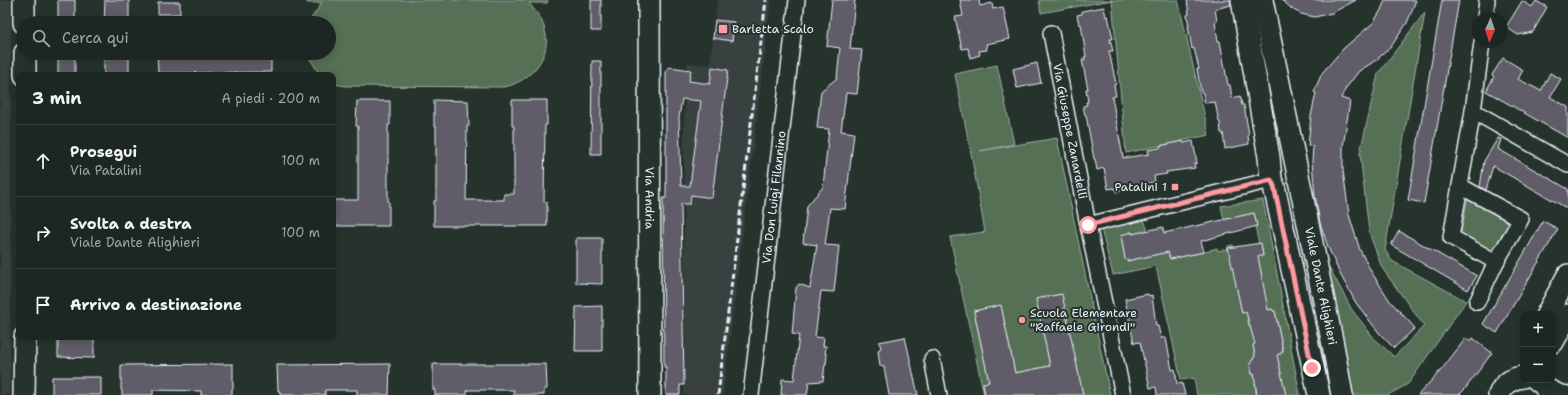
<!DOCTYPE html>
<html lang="it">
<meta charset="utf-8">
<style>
:root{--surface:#1c2622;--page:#252e2a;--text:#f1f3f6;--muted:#a0a5a5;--line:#3a4340}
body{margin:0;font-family:"Shantell Sans",sans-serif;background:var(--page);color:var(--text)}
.controls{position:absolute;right:12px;bottom:12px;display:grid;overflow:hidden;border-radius:8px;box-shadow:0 2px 10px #0003}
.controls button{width:36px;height:36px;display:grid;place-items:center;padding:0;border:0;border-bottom:1px solid var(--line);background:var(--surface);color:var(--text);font:20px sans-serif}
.compass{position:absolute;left:1472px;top:12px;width:36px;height:36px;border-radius:50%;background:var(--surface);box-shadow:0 2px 10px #0003;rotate:183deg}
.stop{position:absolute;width:12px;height:12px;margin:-9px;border:3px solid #ff9aa2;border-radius:50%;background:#fff}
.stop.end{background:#ff9aa2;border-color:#fff;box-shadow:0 1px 4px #0008}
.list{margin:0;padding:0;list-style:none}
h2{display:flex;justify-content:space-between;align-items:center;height:52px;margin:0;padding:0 16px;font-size:17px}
h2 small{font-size:13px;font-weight:400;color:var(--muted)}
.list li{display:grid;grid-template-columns:26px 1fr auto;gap:12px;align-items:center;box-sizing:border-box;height:72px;padding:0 16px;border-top:1px solid var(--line)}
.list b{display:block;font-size:15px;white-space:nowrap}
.list p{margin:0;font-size:13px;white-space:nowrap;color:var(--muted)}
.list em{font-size:13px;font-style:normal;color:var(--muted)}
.icon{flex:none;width:22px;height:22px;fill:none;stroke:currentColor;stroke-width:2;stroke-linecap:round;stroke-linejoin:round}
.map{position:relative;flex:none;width:1568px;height:395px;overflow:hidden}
.search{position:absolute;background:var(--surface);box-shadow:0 2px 10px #0003;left:16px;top:16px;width:320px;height:44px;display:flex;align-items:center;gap:10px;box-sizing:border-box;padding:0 14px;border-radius:22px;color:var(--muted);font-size:15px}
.panel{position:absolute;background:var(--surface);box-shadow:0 2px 10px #0003;left:16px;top:72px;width:320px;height:268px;border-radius:8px}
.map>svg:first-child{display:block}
.built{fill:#37403f}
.green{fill:#556f55;stroke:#9eb0a6}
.building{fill:#605d68;stroke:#e8f1f8;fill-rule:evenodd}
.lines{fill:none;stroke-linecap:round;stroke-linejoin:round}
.street-casing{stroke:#e8f1f8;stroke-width:18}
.secondary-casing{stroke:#e8f1f8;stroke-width:24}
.street{stroke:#26332d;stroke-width:15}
.secondary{stroke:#26332d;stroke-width:21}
.rail{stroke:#e8f1f8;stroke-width:3;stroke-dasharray:6 3;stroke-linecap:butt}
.route{stroke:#ff9aa2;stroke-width:5}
.poi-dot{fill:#ff9aa2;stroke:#26332d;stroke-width:1.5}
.labels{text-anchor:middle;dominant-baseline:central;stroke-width:4;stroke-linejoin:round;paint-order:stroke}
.poi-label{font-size:12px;fill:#e8f1f8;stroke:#26332d;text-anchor:start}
.street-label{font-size:12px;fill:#e8f1f8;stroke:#26332d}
</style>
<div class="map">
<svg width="1568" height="395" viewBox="0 0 1568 395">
<rect width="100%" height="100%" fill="#26332d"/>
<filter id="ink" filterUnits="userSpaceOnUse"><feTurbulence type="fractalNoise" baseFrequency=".025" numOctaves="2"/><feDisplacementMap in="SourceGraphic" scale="8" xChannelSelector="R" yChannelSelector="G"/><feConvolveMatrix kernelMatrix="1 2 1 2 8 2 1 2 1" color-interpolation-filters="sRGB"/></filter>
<g filter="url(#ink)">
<path class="built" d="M0 0H11L10 395H0Z
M717 0H771L723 395H684V119L687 63 710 65Z"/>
<path class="green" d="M308 0H548L547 3H529C535 11 541 17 544 27 554 55 531 81 505 87L347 86 333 84V75H320L307 54V53H329V23H308L322 3H307Z
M1039 0H1178L1209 135 1126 153 1112 0 1041 13Z
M1425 12 1385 250 1392 261 1466 301 1408 384 1388 395H1351L1323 256 1352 310 1374 338 1394 357 1424 326 1382 268 1369 232 1360 153 1378 74Z
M997 65 1014 144 980 151 1057 138 1110 395H1083L1061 294 1036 299 1050 366 1015 373 1001 306 974 311 989 382 983 383 984 395 950 237 985 232 971 153 955 74Z
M1468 197 1515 222 1496 256 1460 238Z
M1263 200 1300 395H1286L1274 356 1282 353 1283 350 1275 311H1273L1272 309 1265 311 1254 257 1263 255 1261 244H1259L1255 226H1257L1254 213 1224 220 1221 206Z
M1144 220 1148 231 1132 234 1131 232 1121 235 1125 259 1127 261 1168 252 1170 259 1210 251V250L1217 248 1218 251 1228 249V246L1233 245 1235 254 1232 264 1242 313 1250 311V316L1247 317 1249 327H1251L1257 344 1253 345 1255 356 1250 363 1252 374H1254L1256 395H1197L1194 378 1181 380 1156 266 1113 275 1101 229Z"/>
<path class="building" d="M58 0H75V23H58Z
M105 0H129V23H104Z
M591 0H601V31H591Z
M832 0H855L850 49 862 50 857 94 846 93 841 131 854 133 845 209 830 208 825 245 839 246 834 292 821 291 815 337 824 338 823 346H826L825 354H827L826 364H825L823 381 809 382 807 395H781L782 379 794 380 799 335 792 334 796 288 799 284 810 288 817 245 803 243 807 206 823 187 829 129 817 128 821 91 837 78 840 48 827 46Z
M960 0H979L980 6 992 3 993 9 1003 7 1010 39 986 44 987 50 979 51 980 55 970 58 968 48 962 49 955 17 963 16Z
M1187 0H1230L1231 5 1215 9 1217 21 1215 22 1218 41H1220L1228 85H1230L1232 98 1240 96 1242 105H1244L1249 135 1248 136 1249 144 1225 149 1223 133H1221L1220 122H1219L1215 102 1205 103 1203 93 1201 92 1197 69H1199L1194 48 1192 49 1188 26H1189L1187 15 1189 14Z
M1282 0H1356L1332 13 1315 17 1301 14 1292 9Z
M1385 0H1416L1407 23 1390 48 1375 61 1359 71 1346 88 1341 98 1350 101 1343 147V170L1349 215 1360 250 1372 273 1390 301 1415 328 1394 348 1380 334 1356 303 1340 274 1328 247 1320 223 1315 196 1312 162 1313 146H1308L1311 116 1316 93 1314 92 1322 73 1344 48 1373 23 1381 10Z
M1442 0H1459L1424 203 1408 200Z
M1522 1 1532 7 1536 1 1547 7 1533 32 1518 35 1506 27Z
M158 2H180V14H158Z
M1104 7 1106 17 1108 16 1113 39H1110L1113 51H1109L1116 84 1114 85 1116 96 1112 97 1123 158 1149 154 1148 150 1160 148V146L1183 141V143L1193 141 1197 163 1194 164 1195 168 1166 172 1167 174 1154 176 1155 182 1145 184 1146 186 1116 192 1115 188 1108 189 1104 168 1097 170 1095 159H1094L1086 115H1085L1083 106 1087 105 1086 102H1088L1086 89H1088L1082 60H1085L1084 57H1086L1081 24H1079L1077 15 1082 14V11Z
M715 20 734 22 732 41 713 38Z
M58 53H75V75H58Z
M104 53H129V75H104Z
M157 53H271V72L158 73Z
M1503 58 1523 70 1518 79 1541 91 1550 73 1561 79 1550 97 1568 107V138L1486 91 1494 77 1492 75Z
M592 61H601V154H591Z
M1037 63 1041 83 1017 88 1013 69Z
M670 67 691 70 689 81 710 84 712 67 728 70 712 198 691 195 690 204H681L684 385H680V395H666V367H664L663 198H666V70ZM682 99 701 101 690 186H681L679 117Z
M434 100 468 101 469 126H467L466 200H504V194H514V126H512V100H547V125H545L544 202H547V226H434V201H436V126H434Z
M357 101H390V125H388V201H389V226H333V200H358V126H356Z
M1498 138 1501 139 1498 149 1568 189V209L1493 166 1486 190 1480 187 1484 161Z
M1254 213 1257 226 1201 241 1204 252 1170 259 1168 252 1127 261 1125 259 1121 235 1132 232V234L1163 227 1164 233Z
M1543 221 1558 229 1497 333 1483 324Z
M1399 231 1477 276 1468 290 1391 245Z
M576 238H602V284L576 283Z
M1261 243 1263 256H1258L1268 310 1272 309 1273 311H1275L1283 351H1282V353L1277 355 1286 395H1257L1254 374H1252L1250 364 1255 356 1253 345 1255 344 1246 312 1242 313 1228 248Z
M1062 294 1083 395H985L983 383 989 382 974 311 1001 305 1015 373 1050 366 1036 299Z
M1148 294 1149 296 1152 295 1156 326H1158L1161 338H1166L1172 370 1175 369 1177 384 1182 383 1185 395H1157L1156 387 1150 388 1140 342 1134 343 1125 299Z
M602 306V351H575L576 307Z
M58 337H94V358L58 357Z
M905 337 918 395H889L884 367 880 366 878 350 881 348 879 342Z
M1466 338 1471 341 1473 338 1492 353 1465 389 1459 395H1418L1442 369Z
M233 364V389H232V395H201V391L153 390V395H122V390H121V365Z
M390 364 389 395H357V390H325V395H280V391H278L277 365Z
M433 364H546L547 389H544V395H514V390H467V395H435V390H433Z
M52 377H101V395H52Z"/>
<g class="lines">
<g class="street-casing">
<g id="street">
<path d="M1485 18 1487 0"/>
<path id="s1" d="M1051 33 1088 225 1123 395"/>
<path d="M1473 111 1568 165"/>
<path d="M1460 186 1521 219 1496 262"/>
<path d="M1088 225 1271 180"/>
<path d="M1477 302 1496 262 1451 237 1473 111 1482 42"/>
<path d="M932 359 939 395"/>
<path d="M1544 385 1561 393 1568 394"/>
<path id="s2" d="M751 395 797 0"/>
</g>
</g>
<g class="secondary-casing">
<g id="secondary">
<path d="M24 0V23"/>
<path id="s3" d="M649 0 650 395"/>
<path d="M1242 0 1269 157 1271 180 1274 186 1319 395"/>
<path id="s4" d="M1262 0 1333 345 1342 395"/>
<path d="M25 53V75"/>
<path d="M1547 314 1568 275"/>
<path d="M1553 342 1568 315"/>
<path d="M1537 380 1544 385 1549 395"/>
<path d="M24 395 25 337"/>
<path d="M1499 395C1503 384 1512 378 1523 377"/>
</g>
</g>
<use href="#street" class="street"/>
<use href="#secondary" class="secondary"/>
<path class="rail" d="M718 395 766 0"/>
</g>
</g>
<g class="lines" filter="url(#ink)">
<path class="route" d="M1088 225 1271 180 1274 186 1312 368"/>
</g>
<g class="poi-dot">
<rect x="718" y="24" width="10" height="10" rx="2"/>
<rect x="1171" y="183" width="8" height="8" rx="2"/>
<circle cx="1022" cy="320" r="4"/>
</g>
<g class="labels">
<g class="poi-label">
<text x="732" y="29">Barletta Scalo</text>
<text x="1167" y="187" text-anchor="end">Patalini 1</text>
<text x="1030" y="313">Scuola Elementare<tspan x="1030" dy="14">"Raffaele Girondi"</tspan></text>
</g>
<g class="street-label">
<text stroke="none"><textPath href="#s1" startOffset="100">Via Giuseppe Zanardelli</textPath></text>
<text stroke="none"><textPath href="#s2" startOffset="199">Via Don Luigi Filannino</textPath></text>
<text stroke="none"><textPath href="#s3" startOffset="198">Via Andria</textPath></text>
<text stroke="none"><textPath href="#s4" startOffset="292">Viale Dante Alighieri</textPath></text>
</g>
</g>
</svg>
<div class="controls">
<button>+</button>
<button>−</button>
</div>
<svg class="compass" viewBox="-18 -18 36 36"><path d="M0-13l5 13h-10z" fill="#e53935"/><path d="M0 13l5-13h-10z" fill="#a0a5a5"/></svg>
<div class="stop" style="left:1088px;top:225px"></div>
<div class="stop end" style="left:1312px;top:368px"></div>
<div class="search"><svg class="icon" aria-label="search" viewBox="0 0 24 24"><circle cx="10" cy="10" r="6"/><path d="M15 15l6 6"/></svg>Cerca qui</div>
<section class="panel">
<h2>3 min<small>A piedi · 200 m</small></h2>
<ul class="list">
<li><svg class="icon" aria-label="ahead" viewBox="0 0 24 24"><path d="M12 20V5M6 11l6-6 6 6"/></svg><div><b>Prosegui</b><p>Via Patalini</p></div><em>100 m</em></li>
<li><svg class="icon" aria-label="right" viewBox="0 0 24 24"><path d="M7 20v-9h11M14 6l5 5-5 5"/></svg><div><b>Svolta a destra</b><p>Viale Dante Alighieri</p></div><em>100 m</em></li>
<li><svg class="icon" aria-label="arrive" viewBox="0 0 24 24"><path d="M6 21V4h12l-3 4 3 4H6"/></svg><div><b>Arrivo a destinazione</b></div></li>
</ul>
</section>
</div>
